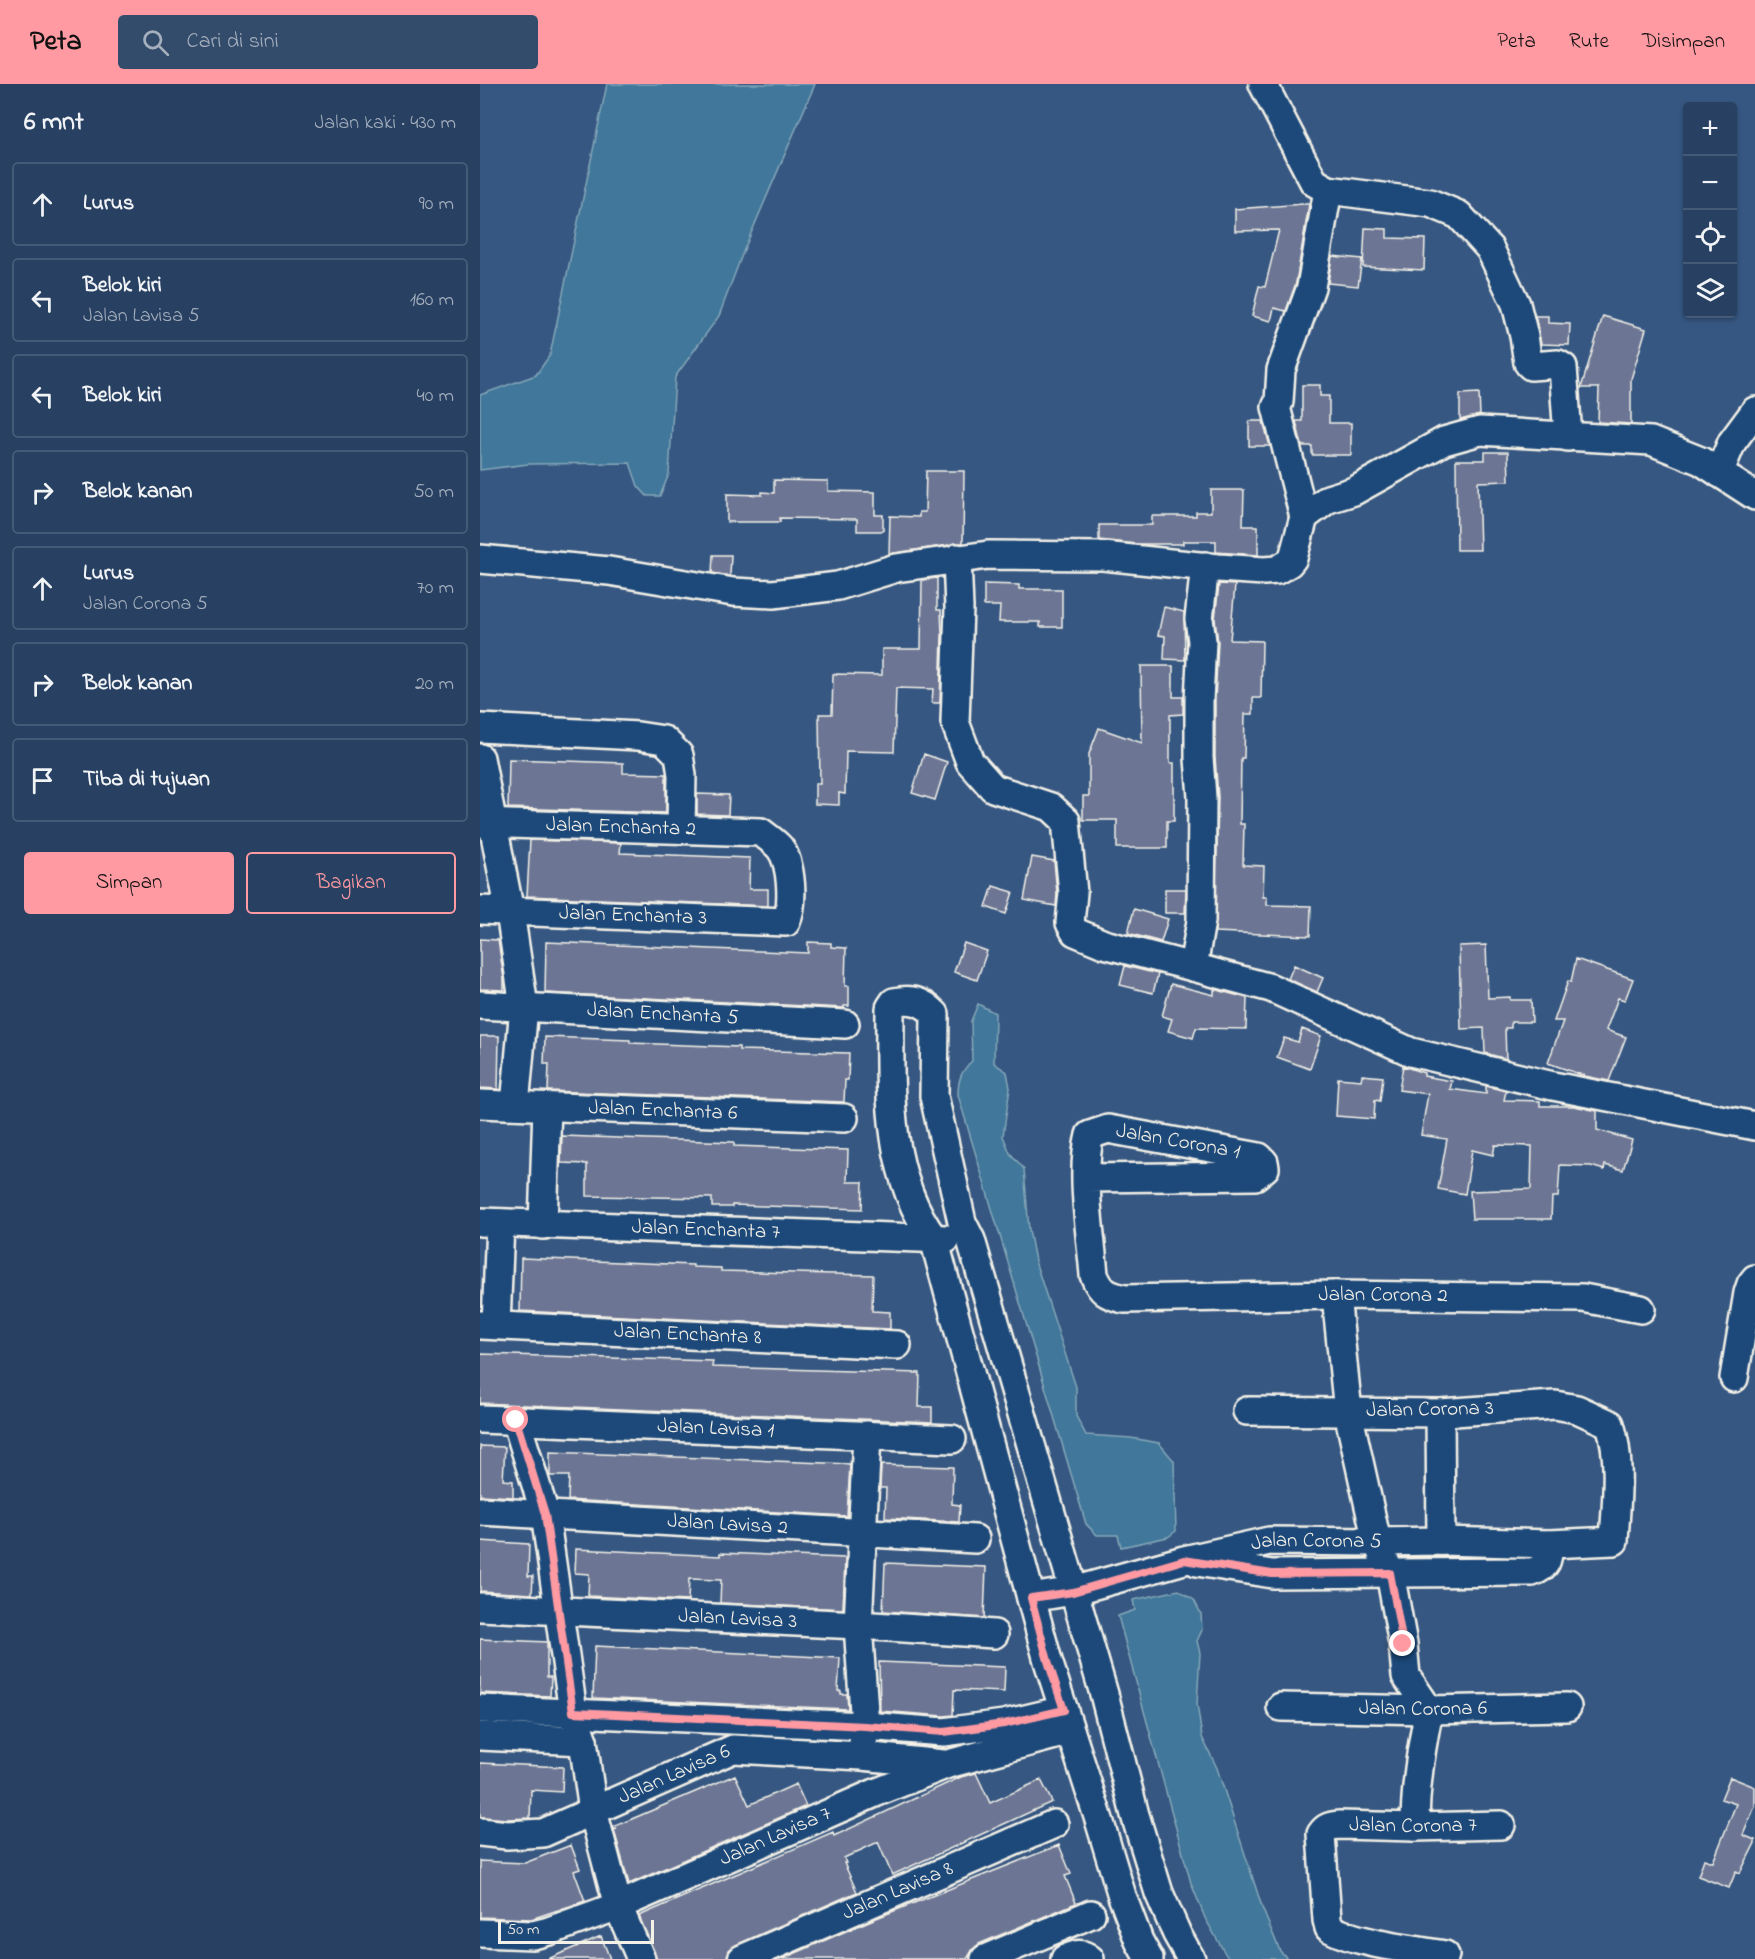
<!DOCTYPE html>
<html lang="id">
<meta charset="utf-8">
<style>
:root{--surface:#284162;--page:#344c6b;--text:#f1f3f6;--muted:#a5afbe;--line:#445a77;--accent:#ff9aa2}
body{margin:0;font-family:"Indie Flower",sans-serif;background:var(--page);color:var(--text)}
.controls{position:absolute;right:18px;top:18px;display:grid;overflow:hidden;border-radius:6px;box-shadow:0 2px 4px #0004}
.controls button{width:54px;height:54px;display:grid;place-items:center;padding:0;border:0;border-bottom:2px solid var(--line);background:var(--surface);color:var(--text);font:30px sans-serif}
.scale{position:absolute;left:18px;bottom:15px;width:156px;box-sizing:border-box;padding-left:6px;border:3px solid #f4f1e8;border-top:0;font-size:16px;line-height:21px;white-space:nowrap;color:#f4f1e8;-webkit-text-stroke:4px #1f4a7a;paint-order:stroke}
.stop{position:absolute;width:18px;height:18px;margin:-14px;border:4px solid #ff9aa2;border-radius:50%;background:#fff}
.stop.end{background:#ff9aa2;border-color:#fff;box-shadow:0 2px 6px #0008}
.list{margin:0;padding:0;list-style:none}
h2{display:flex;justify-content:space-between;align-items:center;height:78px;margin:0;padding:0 24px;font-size:26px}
h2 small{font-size:20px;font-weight:400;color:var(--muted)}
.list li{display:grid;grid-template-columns:39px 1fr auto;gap:18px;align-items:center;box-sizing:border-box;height:84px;margin:0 12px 12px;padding:0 12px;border:2px solid var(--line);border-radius:6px}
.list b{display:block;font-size:22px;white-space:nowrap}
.list p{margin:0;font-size:20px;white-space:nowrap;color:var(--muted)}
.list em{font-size:20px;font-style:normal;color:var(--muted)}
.actions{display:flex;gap:12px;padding:18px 24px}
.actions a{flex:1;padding:14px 0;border:2px solid var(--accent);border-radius:6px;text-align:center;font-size:21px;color:var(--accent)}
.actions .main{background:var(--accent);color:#111}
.icon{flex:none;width:33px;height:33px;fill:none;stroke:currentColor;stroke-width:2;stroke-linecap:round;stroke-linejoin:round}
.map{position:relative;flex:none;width:1275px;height:1875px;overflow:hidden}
header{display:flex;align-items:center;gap:36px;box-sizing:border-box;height:84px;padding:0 30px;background:var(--accent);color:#111}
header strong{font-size:28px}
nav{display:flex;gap:33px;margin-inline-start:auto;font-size:21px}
.search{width:420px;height:54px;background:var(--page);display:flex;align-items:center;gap:15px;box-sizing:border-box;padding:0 21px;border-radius:6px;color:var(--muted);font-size:22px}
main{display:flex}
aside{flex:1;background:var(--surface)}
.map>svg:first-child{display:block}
.water{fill:#3f779a;stroke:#87a8b9;stroke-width:1.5}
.building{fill:#6c7694;stroke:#f4f1e8;stroke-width:1.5}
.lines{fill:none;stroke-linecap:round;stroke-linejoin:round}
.minor-casing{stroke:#f4f1e8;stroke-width:32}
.minor{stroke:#1f4a7a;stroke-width:27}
.route{stroke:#ff9aa2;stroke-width:8}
.labels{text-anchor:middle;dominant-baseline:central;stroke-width:4.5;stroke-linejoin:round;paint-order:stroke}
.street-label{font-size:21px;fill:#f4f1e8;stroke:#1f4a7a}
</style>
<header>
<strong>Peta</strong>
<div class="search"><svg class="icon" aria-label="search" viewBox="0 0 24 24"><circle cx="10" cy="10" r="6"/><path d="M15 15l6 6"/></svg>Cari di sini</div>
<nav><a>Peta</a><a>Rute</a><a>Disimpan</a></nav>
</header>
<main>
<aside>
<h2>6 mnt<small>Jalan kaki · 430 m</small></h2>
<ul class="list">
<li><svg class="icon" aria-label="ahead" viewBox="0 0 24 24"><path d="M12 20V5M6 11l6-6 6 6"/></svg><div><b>Lurus</b></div><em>90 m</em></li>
<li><svg class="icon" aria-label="left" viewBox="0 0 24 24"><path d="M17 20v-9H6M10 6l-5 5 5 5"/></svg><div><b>Belok kiri</b><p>Jalan Lavisa 5</p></div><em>160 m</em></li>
<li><svg class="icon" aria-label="left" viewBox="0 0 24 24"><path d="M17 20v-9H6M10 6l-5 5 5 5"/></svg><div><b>Belok kiri</b></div><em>40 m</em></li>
<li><svg class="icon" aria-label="right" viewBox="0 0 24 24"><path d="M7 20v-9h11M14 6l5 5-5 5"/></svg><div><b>Belok kanan</b></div><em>50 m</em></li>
<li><svg class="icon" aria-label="ahead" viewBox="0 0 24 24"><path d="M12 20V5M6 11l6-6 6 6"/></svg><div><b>Lurus</b><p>Jalan Corona 5</p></div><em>70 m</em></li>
<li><svg class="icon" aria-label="right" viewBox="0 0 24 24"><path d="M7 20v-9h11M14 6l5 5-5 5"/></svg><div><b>Belok kanan</b></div><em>20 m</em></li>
<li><svg class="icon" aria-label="arrive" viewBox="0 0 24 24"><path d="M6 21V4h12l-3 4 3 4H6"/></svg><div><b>Tiba di tujuan</b></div></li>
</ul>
<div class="actions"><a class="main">Simpan</a><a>Bagikan</a></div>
</aside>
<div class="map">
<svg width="1275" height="1875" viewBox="0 0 1275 1875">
<rect width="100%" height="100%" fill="#365782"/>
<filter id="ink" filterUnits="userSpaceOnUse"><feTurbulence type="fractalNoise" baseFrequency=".0167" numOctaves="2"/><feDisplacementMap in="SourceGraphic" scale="12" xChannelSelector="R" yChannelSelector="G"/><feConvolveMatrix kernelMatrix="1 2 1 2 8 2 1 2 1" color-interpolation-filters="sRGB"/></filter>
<g filter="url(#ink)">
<path class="water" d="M127 0H335L263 168 239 232 195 293 189 390 180 412H167L158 402 150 379 48 380 0 386V311L56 291 70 271Z
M498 920 515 929 514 979 527 988 530 1004 523 1052 530 1069 544 1085 549 1146 555 1177 596 1303V1332L606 1351 651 1354 679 1359 694 1377 696 1447 688 1453 641 1463 638 1451H617L606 1440 478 1011C478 996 481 987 492 977L491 937Z
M699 1506 714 1516 721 1530 722 1546 717 1557 720 1569 717 1620 722 1653 737 1684 783 1826 800 1867 808 1875H751L746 1871 725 1834 711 1799 638 1532 655 1526 653 1516Z"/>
<path class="building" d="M823 120H829L816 199 806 227 794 224 791 237 772 232 779 202 785 203 799 146 755 147V125Z
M885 144 907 145V154L945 155 944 186 883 183Z
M852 172 882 175 878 202 848 199Z
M1055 232H1068V239L1090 240 1089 261 1061 260Z
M1123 232 1166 245 1151 295V340L1118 338 1119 304H1101Z
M822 301H840V312H849V339H871V371H832V362H822L816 337H822Z
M999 309 1000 331 980 336V310Z
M769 337H783L790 362H769Z
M1005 368H1028L1029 397 998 398 1000 466H977L976 376H1005Z
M446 387H484L483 459 409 470 410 432 439 433V428H445Z
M294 396 348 397V407L395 408V431H403V447H377V435L300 434V438H247V410L282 411V408L294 409Z
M731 406H764L763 442H778V471L736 468V457H703V460H655L619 456V441H672V432H716V428H731Z
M233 471H251L250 492 232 489Z
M457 494V526H461L462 551 460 619H452L453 605 416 604 414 668 366 667 365 710 359 709V721L335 720V700H340L339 630H352L353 590 402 591V565H441L442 496Z
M504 500 539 501V505H582V543H560V538H519L520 522H504Z
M739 500 755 501 750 556 782 557 781 614H773V630H765L764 674H761L760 740H764L763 781 784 782 783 813H787V821L831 822 830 852 735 848 738 713 735 673V616L738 558 735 535Z
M684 523 704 528 705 576 684 575 685 552 678 551Z
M661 582H693V613H703V630L690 631V679H694V737H687V764H637V736H603V712H609V670L619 644 662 659Z
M444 670 467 678 455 716 432 709Z
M29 675 143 679V689L186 690V729L28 724Z
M217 710 249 711 248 731 217 730Z
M50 756 141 759 140 769 270 774 269 805H288V822L47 812Z
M552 773 574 777 577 809 576 822 544 816Z
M513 802 533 808 526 830 506 823Z
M685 805H706L705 829H685Z
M654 825 688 835 681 858 648 849Z
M0 855 18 856 24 895V906L0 905Z
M66 858 328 869V858L351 859V863L366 864 365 902H369V922H364V924L65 909Z
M484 859 507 867 497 896 474 888Z
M1006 861 1008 914 1030 913V916H1051L1052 938H1031V944H1025L1026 975 1005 969 1004 944 981 945 979 862Z
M1096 875 1153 895 1145 916 1138 914 1126 946 1146 953 1129 997 1105 992 1068 979 1083 937H1074L1088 897 1091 898Z
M814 881 843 894 837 908 808 895Z
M645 882 678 890 673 909 640 901Z
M691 900 734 911V906H737L767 914 766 945 716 944 713 954 688 947 692 935 682 932Z
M822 945 841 952 830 985 797 973 804 954 818 958Z
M0 952H19L18 1005 0 1004Z
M65 953 150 956V959L259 963V966L369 969 368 996H365L364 1018 68 1007 69 980H64Z
M923 982 944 989V992L972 997 970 1005 1006 1010V1002L1026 1007 1024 1016 1060 1017V1022H1095L1117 1027V1046L1152 1056 1143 1086 1125 1081 1124 1086 1111 1082 1080 1081 1078 1113H1072L1071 1135H992L990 1107 1051 1105 1052 1062 1015 1061 1013 1071 992 1066 985 1110 958 1105 967 1055 941 1051 948 1010 919 1006Z
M882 991 903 993 900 1017 895 1016 894 1035 856 1032 858 994 881 996Z
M82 1052 254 1058V1062L368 1066 367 1098H383L382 1125 252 1121V1123H232V1114L107 1112V1080L81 1079Z
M41 1174 213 1181V1183L241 1184V1187L393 1191 392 1227 410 1228V1245L40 1227Z
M0 1270 233 1277 232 1283 440 1289 439 1323H452V1338L0 1319Z
M0 1362 25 1363 23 1396 33 1397V1413L0 1411Z
M70 1368 370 1380 367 1432 88 1416 89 1392H70Z
M401 1381 473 1383 472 1420 480 1421 479 1438 405 1434 406 1404H400Z
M0 1457 49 1460 48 1492H53L52 1510 0 1507Z
M96 1465 240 1472V1469L365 1474 363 1525 240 1519 241 1496 209 1495 208 1517 108 1512 109 1490 95 1489Z
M405 1479 506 1483 504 1534 403 1527Z
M0 1555 67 1558V1593H71L70 1612 0 1609Z
M115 1562 360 1574 358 1607H361V1610H367L368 1625 113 1614Z
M399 1578 525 1583 524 1608 474 1606 473 1631 464 1632 400 1627Z
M0 1679 83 1683 82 1708 51 1706 50 1734 27 1735 0 1733Z
M496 1689 510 1719 561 1696 572 1718 412 1791 398 1758 364 1774 366 1779H364L377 1808 256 1861 249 1866 247 1875H176L159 1832 353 1748 354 1752 481 1693Z
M255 1691 269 1721 316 1700 326 1722 149 1800 134 1746 137 1745H134L133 1743Z
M1250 1693 1275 1703V1722L1263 1751 1275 1756V1759L1260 1789 1256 1787 1249 1804 1218 1792 1224 1775 1233 1778 1256 1720 1241 1715Z
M91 1761 100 1785 94 1787 105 1817 51 1835 0 1833V1777L45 1779Z
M579 1761 591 1790 585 1792 596 1819 499 1860 493 1865 487 1875H302L389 1837Z
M121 1852 130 1875H68Z"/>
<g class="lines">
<g class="minor-casing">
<g id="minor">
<path d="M783 0 834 98 848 106 950 119 979 131 1010 165 1036 220 1044 252 1048 279 1051 282 1078 280 1083 283 1088 353"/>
<path d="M1239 389 1252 358 1275 327"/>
<path d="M824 433 796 323 799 318 801 286 831 203 848 106"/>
<path d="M477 474 479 524 475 638 490 678 513 704 571 723 586 737 593 809 590 839 595 848 624 860 713 883"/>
<path d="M0 475 129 487 253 508 293 510 358 502 416 484 508 471 623 472 738 484 784 487 797 486 809 479 813 474 824 433 848 415 874 407 964 357 1000 347 1171 357 1221 377 1275 412"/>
<path d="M725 482 719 535 722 557 719 616V674L722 713 721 837 713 883 791 904 931 968 1073 1002 1275 1042"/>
<path d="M0 644 158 652 184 656 199 671 202 691 201 745"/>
<path d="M0 674 30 828 44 923 35 1021"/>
<path id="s1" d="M0 739 281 748C287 753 295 758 300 764 312 780 314 820 306 838L0 826"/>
<path id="s2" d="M0 921 365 940"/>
<path id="s3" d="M0 1020 364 1034"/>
<path id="s4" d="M607 1094 775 1092 785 1084 784 1078 779 1073 628 1045 610 1051C600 1088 611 1152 614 1191 621 1208 627 1211 644 1215L856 1211 1103 1214 1161 1225"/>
<path id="s5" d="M0 1138 466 1155"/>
<path d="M63 1141 67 1023"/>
<path d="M856 1211 868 1328 897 1458 910 1489 923 1560 926 1592 949 1626C941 1664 935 1704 935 1743"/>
<path id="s6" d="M0 1241 417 1261"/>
<path d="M16 1241 20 1139"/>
<path d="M1254 1294 1268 1209 1271 1200 1275 1195"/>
<path d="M960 1329 961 1457"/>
<path id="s7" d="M0 1335 472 1355"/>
<path d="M36 1336 65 1430 93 1628 103 1657 113 1727 138 1822 161 1875"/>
<path id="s8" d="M0 1427 495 1455"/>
<path d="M717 1478 792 1490 1052 1488C1068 1483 1068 1475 1069 1460"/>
<path id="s9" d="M551 1514 593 1507 704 1476 789 1457 897 1458 961 1457 1069 1460 1134 1457C1136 1419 1142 1378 1130 1340L1097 1325 1075 1321 960 1329 767 1327"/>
<path id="s10" d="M0 1523 378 1541 514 1550"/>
<path id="s11" d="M801 1623 949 1626 1087 1623"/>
<path d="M0 1625 385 1642 464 1648 524 1640 584 1626"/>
<path d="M0 1652 103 1657"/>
<path d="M383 1659 385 1642 378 1541 387 1351"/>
<path id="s12" d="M0 1748 27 1751 63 1749 253 1665 382 1672 463 1680"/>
<path id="s13" d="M0 1849 53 1851 69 1847 138 1822 395 1709 468 1680 590 1647"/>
<path id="s14" d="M965 1871C931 1865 879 1860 849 1844L847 1836 841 1750C846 1742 851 1742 860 1741L935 1743 1021 1741"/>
<path id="s15" d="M262 1875 574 1740"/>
<path d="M505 1875 611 1830"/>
<path d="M585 1875C595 1871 601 1867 610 1875"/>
<path d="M669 1875 659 1857 642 1812 620 1739 568 1577 454 1155C405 1089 410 1001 410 924L414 918C431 914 443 917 455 930L454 1012 482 1138 491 1156 624 1610 655 1731 679 1809 697 1850 711 1875"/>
</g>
</g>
<use href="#minor" class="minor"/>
</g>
</g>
<g class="lines" filter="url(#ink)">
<path class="route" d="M36 1336 65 1430 93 1628 385 1642 464 1648 524 1640 584 1626 568 1577 551 1514 593 1508 704 1476 792 1490 910 1489 923 1560"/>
</g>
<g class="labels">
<g class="street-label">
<text stroke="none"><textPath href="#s1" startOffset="141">Jalan Enchanta 2</textPath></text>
<text transform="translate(153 832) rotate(2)">Jalan Enchanta 3</text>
<text stroke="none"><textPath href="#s2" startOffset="183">Jalan Enchanta 5</textPath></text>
<text stroke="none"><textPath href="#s3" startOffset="183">Jalan Enchanta 6</textPath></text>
<text transform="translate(698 1058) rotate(10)">Jalan Corona 1</text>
<text stroke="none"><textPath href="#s5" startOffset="226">Jalan Enchanta 7</textPath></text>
<text stroke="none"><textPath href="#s4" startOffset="807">Jalan Corona 2</textPath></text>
<text stroke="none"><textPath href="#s6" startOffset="208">Jalan Enchanta 8</textPath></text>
<text transform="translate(950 1326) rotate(-1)">Jalan Corona 3</text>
<text stroke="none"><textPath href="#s7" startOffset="236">Jalan Lavisa 1</textPath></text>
<text stroke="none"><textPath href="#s8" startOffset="248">Jalan Lavisa 2</textPath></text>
<text stroke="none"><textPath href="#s9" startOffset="292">Jalan Corona 5</textPath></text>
<text stroke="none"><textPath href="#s10" startOffset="258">Jalan Lavisa 3</textPath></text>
<text stroke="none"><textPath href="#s11" startOffset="142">Jalan Corona 6</textPath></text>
<text stroke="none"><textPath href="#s12" startOffset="207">Jalan Lavisa 6</textPath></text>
<text stroke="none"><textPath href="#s14" startOffset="309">Jalan Corona 7</textPath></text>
<text stroke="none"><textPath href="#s13" startOffset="315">Jalan Lavisa 7</textPath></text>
<text stroke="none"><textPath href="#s15" startOffset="170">Jalan Lavisa 8</textPath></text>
</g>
</g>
</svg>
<div class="controls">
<button>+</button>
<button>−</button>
<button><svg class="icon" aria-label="locate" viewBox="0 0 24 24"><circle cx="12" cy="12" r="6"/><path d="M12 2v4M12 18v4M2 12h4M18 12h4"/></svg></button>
<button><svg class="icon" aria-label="layers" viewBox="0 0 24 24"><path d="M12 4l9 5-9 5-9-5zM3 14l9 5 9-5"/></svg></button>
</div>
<div class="scale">50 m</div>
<div class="stop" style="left:36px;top:1336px"></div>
<div class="stop end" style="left:923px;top:1560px"></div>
</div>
</main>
